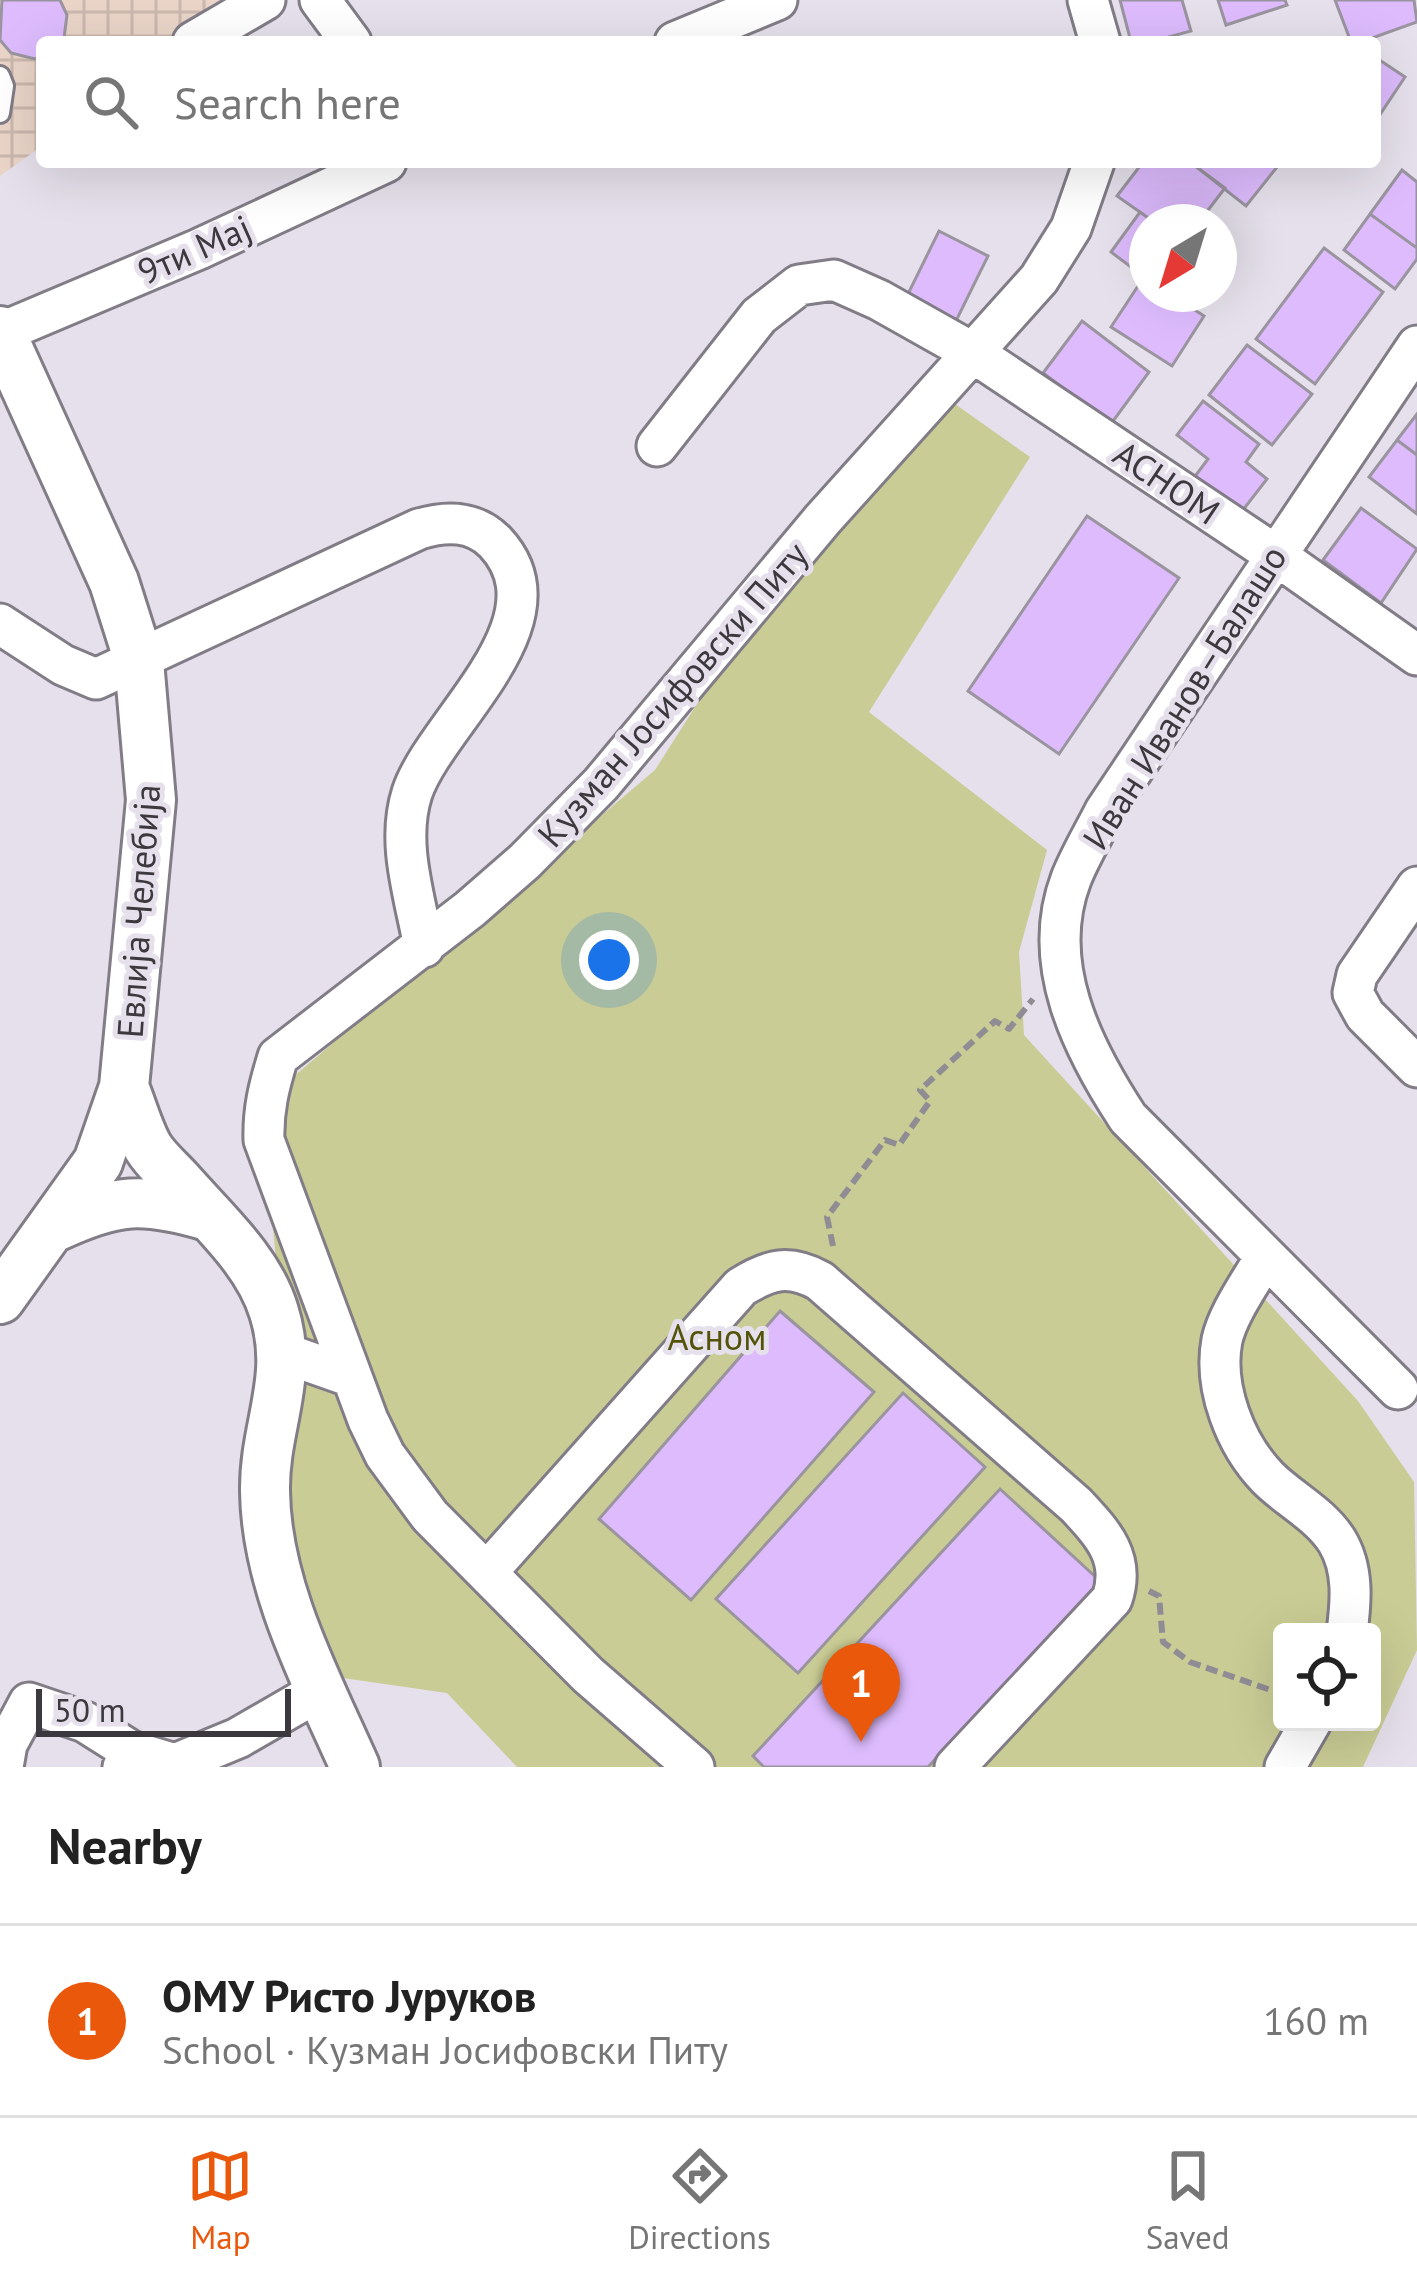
<!DOCTYPE html>
<meta charset="utf-8">
<style>
:root{--surface:#fff;--page:#f2f2f2;--text:#222;--muted:#767676;--line:#e0e0e0;--accent:#ea580c}
body{margin:0;font-family:"PT Sans",sans-serif;background:var(--page);color:var(--text)}
.controls{position:absolute;right:36px;bottom:36px;display:grid;overflow:hidden;border-radius:12px;box-shadow:0 12px 48px #0002}
.controls button{width:108px;height:108px;display:grid;place-items:center;padding:0;border:0;border-bottom:3px solid var(--line);background:var(--surface);color:var(--text);font:60px sans-serif}
.compass{position:absolute;left:1129px;top:204px;width:108px;height:108px;border-radius:50%;background:var(--surface);box-shadow:0 12px 48px #0002;rotate:218deg}
.scale{position:absolute;left:36px;bottom:30px;width:255px;box-sizing:border-box;padding-left:12px;border:6px solid #3b393d;border-top:0;font-size:33px;line-height:42px;white-space:nowrap;color:#3b393d;-webkit-text-stroke:9px #e5e0eb;paint-order:stroke}
.you{position:absolute;left:609px;top:960px;width:42px;height:42px;margin:-30px;border:9px solid #fff;border-radius:50%;background:#1a73e8;box-shadow:0 0 0 18px #1a73e833}
.badge{display:grid;place-items:center;width:78px;height:78px;border-radius:50%;background:var(--accent);color:#fff;font-size:39px;font-weight:700}
.pin{position:absolute;translate:-50% -99px;filter:drop-shadow(0 3px 6px #0008)}
.pin::after{content:'';position:absolute;top:63px;width:42px;height:36px;background:inherit;clip-path:polygon(0 0,100% 0,50% 100%)}
.list{margin:0;padding:0;list-style:none}
h2{display:flex;justify-content:space-between;align-items:center;height:156px;margin:0;padding:0 48px;font-size:51px}
h2 small{font-size:39px;font-weight:400;color:var(--muted)}
.list li{display:grid;grid-template-columns:78px 1fr auto;gap:36px;align-items:center;box-sizing:border-box;height:192px;padding:0 48px;border-top:3px solid var(--line)}
.list b{display:block;font-size:45px;white-space:nowrap}
.list p{margin:0;font-size:39px;white-space:nowrap;color:var(--muted)}
.list em{font-size:39px;font-style:normal;color:var(--muted)}
.icon{flex:none;width:66px;height:66px;fill:none;stroke:currentColor;stroke-width:2;stroke-linecap:round;stroke-linejoin:round}
.map{position:relative;flex:none;width:1417px;height:1767px;overflow:hidden}
.search{position:absolute;background:var(--surface);box-shadow:0 12px 48px #0002;left:36px;right:36px;top:36px;height:132px;display:flex;align-items:center;gap:30px;box-sizing:border-box;padding:0 42px;border-radius:12px;color:var(--muted);font-size:45px}
.sheet{height:348px;background:var(--surface)}
nav{display:flex;justify-content:space-around;align-items:center;box-sizing:border-box;height:168px;border-top:3px solid var(--line);background:var(--surface);font-size:33px;color:var(--muted)}
nav a{display:grid;justify-items:center;gap:6px}
nav .on{color:var(--accent)}
.map>svg:first-child{display:block}
.industrial{fill:url(#industrial-grid)}
.park{fill:#c9cc94;fill-rule:evenodd}
.building{fill:#ddbbfd;stroke:#99949e;stroke-width:3}
.lines{fill:none;stroke-linecap:round;stroke-linejoin:round}
.service-casing{stroke:#817c86;stroke-width:24}
.minor-casing{stroke:#817c86;stroke-width:45}
.tertiary-casing{stroke:#817c86;stroke-width:54}
.path{stroke:#908c94;stroke-width:6;stroke-dasharray:12 6;stroke-linecap:butt}
.service{stroke:#fff;stroke-width:18}
.minor{stroke:#fff;stroke-width:39}
.tertiary{stroke:#fff;stroke-width:48}
.labels{text-anchor:middle;dominant-baseline:central;stroke-width:10;stroke-linejoin:round;paint-order:stroke}
.street-label{font-size:36px;fill:#3b393d;stroke:#e5e0eb}
.park-label{font-size:36px;fill:#535409;stroke:#e5e0eb}
</style>
<div class="map">
<svg width="1417" height="1767" viewBox="0 0 1417 1767">
<defs>
<pattern id="industrial-grid" width="8" height="8" patternUnits="userSpaceOnUse" patternTransform="scale(3)"><rect width="8" height="8" fill="#ead4c8"/><path d="M0 4h8M4 0v8" fill="none" stroke="#cab7ad"/></pattern>
</defs>
<rect width="100%" height="100%" fill="#e5e0eb"/>
<path class="industrial" d="M0 0H239L182 42H42V146L0 176Z"/>
<path class="park" d="M952 402 1030 457 869 712 1047 850 1019 952 1024 1035 1358 1401 1414 1482 1417 1650 1363 1767H517L447 1693 343 1678 285 1533 295 1447 264 1140 280 1088 655 770 746 627ZM1282 1632H1372V1722H1282Z"/>
<path class="building" d="M2 0H60L67 15 64 38 62 42H42V56L35 59 11 53 0 40Z
M1120 0H1182L1191 31 1150 42H1131Z
M1218 0H1285L1287 5 1226 25Z
M1335 0H1414L1417 22 1361 42H1351Z
M1375 57 1405 77 1375 122Z
M1143 162H1190L1225 188 1199 222H1154L1117 196Z
M1190 162H1281L1246 206Z
M1402 170 1417 182V248L1370 214Z
M1140 212 1154 222H1147V279L1111 252Z
M1370 214 1417 248V259L1395 289 1344 250Z
M939 231 988 256 954 325 905 300Z
M1324 248 1383 292 1315 384 1256 339Z
M1144 277 1147 294H1170L1204 316 1172 366 1111 327Z
M1082 321 1149 372 1111 424 1043 373Z
M1247 345 1312 394 1272 445 1209 395Z
M1203 401 1259 444 1246 462 1267 479 1236 519 1190 483 1208 459 1177 435Z
M1417 414V455L1397 440Z
M1397 440 1417 455V514L1369 477Z
M1361 508 1417 549 1381 603 1323 560Z
M1087 516 1179 578 1059 754 968 691Z
M780 1311 874 1392 691 1600 599 1519Z
M903 1393 985 1467 798 1673 716 1599Z
M1000 1489 1100 1581 928 1767H764L753 1756Z"/>
<g class="lines">
<g class="service-casing">
<path id="service" d="M0 76 4 86 0 113"/>
</g>
<g class="minor-casing">
<path id="minor" d="M320 0 351 42
M1088 0 1100 42
M193 42 265 0
M675 42 777 0
M0 333 199 249 386 162
M657 446 759 316 799 285 834 280 879 300 975 354 1274 554 1417 655
M0 624 63 665 96 679 419 529C446 521 473 520 495 542 569 621 435 723 412 793 396 843 415 897 424 947
M1417 887 1357 975 1353 993 1365 1015 1417 1067
M1265 1257C1251 1282 1228 1313 1222 1340 1213 1387 1235 1444 1268 1478 1290 1500 1320 1514 1337 1541 1354 1569 1351 1602 1347 1632
M284 1353 352 1377
M1398 1389 1128 1118C1082 1048 1039 963 1071 879 1080 856 1094 833 1105 811L1417 346
M488 1571 741 1287C770 1269 789 1264 820 1281L1076 1505C1103 1534 1126 1558 1112 1599L955 1767
M3 1767 7 1744 29 1703 85 1722 131 1751
M123 1767 131 1751 175 1764 238 1738 321 1690
M694 1767 588 1675 430 1516 385 1455 368 1420 264 1140C263 1110 269 1086 278 1057L470 909 525 861 601 784 823 519 1039 279 1071 228 1094 162
M1285 1767 1311 1722"/>
</g>
<g class="tertiary-casing">
<path id="tertiary" d="M0 331 114 582 139 661 151 800 124 1087 98 1162 0 1299
M124 1087C132 1106 138 1129 148 1147 155 1159 168 1170 178 1181 213 1221 259 1261 274 1312 295 1378 264 1426 265 1491 266 1587 317 1681 355 1767
M55 1227C117 1198 143 1197 208 1216"/>
</g>
<path class="path" d="M833 1246 827 1217 885 1140 899 1145 930 1101 920 1090 995 1021 1009 1029 1033 999
M1149 1591 1159 1596 1163 1642 1190 1662 1282 1694"/>
<use href="#service" class="service"/>
<use href="#minor" class="minor"/>
<use href="#tertiary" class="tertiary"/>
</g>
<g class="labels">
<g class="street-label">
<text transform="translate(194 249) rotate(-24)">9ти Мај</text>
<text transform="translate(1167 482) rotate(34)">АСНОМ</text>
<text transform="translate(672 694) rotate(-49)">Кузман Јосифовски Питу</text>
<text transform="translate(1184 697) rotate(-58)">Иван Иванов–Балашо</text>
<text transform="translate(138 911) rotate(-86)">Евлија Челебија</text>
</g>
<g class="park-label">
<text x="717" y="1336">Асном</text>
</g>
</g>
</svg>
<div class="controls">
<button><svg class="icon" aria-label="locate" viewBox="0 0 24 24"><circle cx="12" cy="12" r="6"/><path d="M12 2v4M12 18v4M2 12h4M18 12h4"/></svg></button>
</div>
<svg class="compass" viewBox="-18 -18 36 36"><path d="M0-13l5 13h-10z" fill="#e53935"/><path d="M0 13l5-13h-10z" fill="#767676"/></svg>
<div class="scale">50 m</div>
<div class="you"></div>
<div class="pin badge" style="left:861px;top:1742px">1</div>
<div class="search"><svg class="icon" aria-label="search" viewBox="0 0 24 24"><circle cx="10" cy="10" r="6"/><path d="M15 15l6 6"/></svg>Search here</div>
</div>
<section class="sheet">
<h2>Nearby<small></small></h2>
<ul class="list">
<li><span class="badge">1</span><div><b>ОМУ Ристо Јуруков</b><p>School · Кузман Јосифовски Питу</p></div><em>160 m</em></li>
</ul>
</section>
<nav>
<a class="on"><svg class="icon" aria-label="map" viewBox="0 0 24 24"><path d="M3 6l6-2 6 2 6-2v14l-6 2-6-2-6 2zM9 4v14M15 6v14"/></svg>Map</a>
<a><svg class="icon" aria-label="directions" viewBox="0 0 24 24"><path d="M12 3l9 9-9 9-9-9zM9 14v-3h6M13 9l2 2-2 2"/></svg>Directions</a>
<a><svg class="icon" aria-label="saved" viewBox="0 0 24 24"><path d="M7 4h10v16l-5-4-5 4z"/></svg>Saved</a>
</nav>
